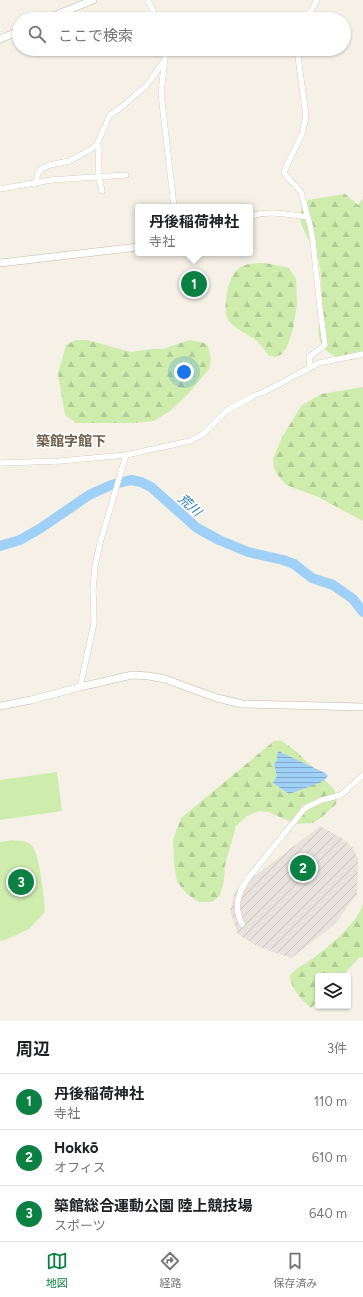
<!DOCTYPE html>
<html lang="ja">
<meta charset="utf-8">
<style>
:root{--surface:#fff;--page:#f6f6f6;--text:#202124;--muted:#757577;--line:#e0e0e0;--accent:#0b8043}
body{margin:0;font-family:Figtree,"Noto Sans JP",sans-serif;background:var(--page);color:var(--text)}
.controls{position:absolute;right:12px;bottom:12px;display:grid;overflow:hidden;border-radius:4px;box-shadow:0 1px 3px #0004}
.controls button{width:36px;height:36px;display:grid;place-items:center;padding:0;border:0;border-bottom:1px solid var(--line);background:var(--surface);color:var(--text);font:20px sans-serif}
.you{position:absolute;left:184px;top:372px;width:14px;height:14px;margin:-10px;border:3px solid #fff;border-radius:50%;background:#1a73e8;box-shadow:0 0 0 6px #1a73e833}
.badge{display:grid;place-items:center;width:26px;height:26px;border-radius:50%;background:var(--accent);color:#fff;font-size:13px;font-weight:700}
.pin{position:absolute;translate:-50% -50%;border:2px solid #fff;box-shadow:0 1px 4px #0006}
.popup{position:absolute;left:135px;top:204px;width:118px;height:52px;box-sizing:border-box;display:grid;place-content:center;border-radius:4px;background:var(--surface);filter:drop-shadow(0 1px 3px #0005);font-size:13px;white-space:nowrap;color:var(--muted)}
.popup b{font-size:15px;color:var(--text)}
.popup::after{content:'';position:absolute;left:50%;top:100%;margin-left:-8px;border:8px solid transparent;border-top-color:var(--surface)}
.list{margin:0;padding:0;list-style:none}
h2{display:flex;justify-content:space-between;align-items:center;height:52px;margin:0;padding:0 16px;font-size:17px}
h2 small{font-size:13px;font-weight:400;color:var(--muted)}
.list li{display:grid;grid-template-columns:26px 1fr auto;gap:12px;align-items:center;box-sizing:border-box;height:56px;padding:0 16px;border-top:1px solid var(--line)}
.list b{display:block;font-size:15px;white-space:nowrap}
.list p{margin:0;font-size:13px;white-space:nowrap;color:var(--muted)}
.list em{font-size:13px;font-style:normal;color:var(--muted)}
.icon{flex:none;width:22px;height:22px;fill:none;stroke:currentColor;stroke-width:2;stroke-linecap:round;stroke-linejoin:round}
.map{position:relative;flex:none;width:363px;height:1021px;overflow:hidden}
.search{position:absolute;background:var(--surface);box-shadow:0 1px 3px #0004;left:12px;right:12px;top:12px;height:44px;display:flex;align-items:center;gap:10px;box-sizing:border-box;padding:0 14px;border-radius:22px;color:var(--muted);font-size:15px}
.sheet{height:220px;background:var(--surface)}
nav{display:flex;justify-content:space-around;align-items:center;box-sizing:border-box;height:56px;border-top:1px solid var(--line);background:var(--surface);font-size:11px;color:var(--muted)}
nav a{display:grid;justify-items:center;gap:2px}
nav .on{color:var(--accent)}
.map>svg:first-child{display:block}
.industrial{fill:url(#industrial-furrows)}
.grass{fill:#ceedad}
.forest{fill:url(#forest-firs)}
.water{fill:url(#water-rules)}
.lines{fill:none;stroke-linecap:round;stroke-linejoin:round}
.river{stroke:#9fd0f7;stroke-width:10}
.minor-casing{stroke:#c1baa9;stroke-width:6}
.tertiary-casing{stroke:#c1baa9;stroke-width:8}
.minor{stroke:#fff;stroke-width:5.5}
.tertiary{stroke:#fff;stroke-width:7}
.labels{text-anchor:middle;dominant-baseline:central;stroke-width:3;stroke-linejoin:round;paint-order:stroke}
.water-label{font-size:13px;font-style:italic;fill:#2578bf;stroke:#fff}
.quarter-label{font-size:14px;font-weight:bold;fill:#6d614c;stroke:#fff}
</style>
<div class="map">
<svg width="363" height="1021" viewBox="0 0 363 1021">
<defs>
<pattern id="industrial-furrows" width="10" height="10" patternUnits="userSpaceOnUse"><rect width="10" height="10" fill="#e7e3dc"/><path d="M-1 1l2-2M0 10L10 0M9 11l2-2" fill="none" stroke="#c8c4bd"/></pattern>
<pattern id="forest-firs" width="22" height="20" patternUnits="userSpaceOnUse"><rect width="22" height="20" fill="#ceedad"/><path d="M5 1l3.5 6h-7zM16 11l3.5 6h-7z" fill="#b2cc95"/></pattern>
<pattern id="water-rules" width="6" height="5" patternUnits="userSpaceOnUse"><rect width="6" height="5" fill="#9fd0f7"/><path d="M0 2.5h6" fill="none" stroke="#84aac9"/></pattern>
</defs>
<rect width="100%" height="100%" fill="#f5f1e7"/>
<path class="industrial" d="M320 826 342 838 353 848 358 859 357 894 334 925 291 958 259 947 238 934 230 911 235 891Z"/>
<path class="grass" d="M57 772 62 811 0 820V780Z
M12 840C19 841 27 840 32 846 40 855 44 899 45 912L29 929 5 940 0 941V842Z"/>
<path class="forest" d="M345 194 358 205 363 198V352C357 359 350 362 342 359 331 356 321 348 319 337 317 331 320 322 320 316 322 298 322 279 319 261 316 246 295 226 301 210 303 207 306 203 308 200Z
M265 263 289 268 296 279 297 305 293 329 287 347 282 354 275 357 269 356C265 351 262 346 258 342 249 333 231 329 227 317 223 305 228 276 239 268 246 263 257 263 265 263Z
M76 340H87L131 352 152 349H162L190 340 204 343 208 346 211 359 209 369 189 393 170 411 154 421 135 423H76L65 415 58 374 66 345Z
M363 387V521L318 497 286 485 277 474 274 468 273 459 282 437 302 405 321 394Z
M274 741H282L298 753 334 789 337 798 336 804 323 816 313 823 296 824 268 812 259 811 247 816 236 826 225 865 224 881 220 895 212 902H199L187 894 177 882 174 864 173 840 181 818Z
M363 904V958L360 957 342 976H318V1001L311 1008C302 1000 290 988 290 975 297 968 304 964 312 959 329 946 356 925 363 904Z"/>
<path class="water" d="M278 751 325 773 328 776 322 782 289 794 273 783 277 776 274 764 277 760Z"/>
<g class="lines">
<path class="river" d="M0 546 20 540 41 528 89 495 111 485 131 480 141 482 151 487 197 528 219 540 248 552 283 560 294 564 312 578 333 585 353 599 363 612"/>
<g class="minor-casing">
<path id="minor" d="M148 0 157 19
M301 19 311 11 317 0
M166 49 161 93 174 207
M297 49 306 116 302 134 287 165 284 173 301 192 310 225 313 241 320 308 325 345 309 357 310 368
M97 144 99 148 98 173 102 191
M35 184 38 173 41 169 50 165 69 161 90 150 97 144 110 115 119 109 147 85 164 61
M0 189 51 180 126 175
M250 217C265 209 291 215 308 217
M0 463 60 461 126 455 190 441 203 434 226 411 253 396 264 392 319 363 363 354
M80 687 94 623 93 590 95 566 100 543 126 455
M242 924C233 907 238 892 249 877L305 808 322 800 341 795 363 775"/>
</g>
<g class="tertiary-casing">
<path id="tertiary" d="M46 19 93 0
M0 39 19 31
M0 263 138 247
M0 706 31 700 80 687 132 675 149 676 165 679 217 698 242 704 363 707"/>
</g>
<use href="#minor" class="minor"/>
<use href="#tertiary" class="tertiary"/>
</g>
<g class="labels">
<g class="water-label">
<text transform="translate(190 505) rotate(42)">荒川</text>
</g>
<g class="quarter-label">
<text x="71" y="441">築館字館下</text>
</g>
</g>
</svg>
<div class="controls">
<button><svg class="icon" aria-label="layers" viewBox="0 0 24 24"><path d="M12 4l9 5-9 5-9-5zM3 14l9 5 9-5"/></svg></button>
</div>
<div class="you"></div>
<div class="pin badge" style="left:194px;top:284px">1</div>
<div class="popup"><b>丹後稲荷神社</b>寺社</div>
<div class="pin badge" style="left:303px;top:868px">2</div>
<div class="pin badge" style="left:21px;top:882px">3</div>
<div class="search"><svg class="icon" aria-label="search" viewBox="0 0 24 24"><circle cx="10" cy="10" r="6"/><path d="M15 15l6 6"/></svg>ここで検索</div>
</div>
<section class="sheet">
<h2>周辺<small>3件</small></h2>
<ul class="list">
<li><span class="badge">1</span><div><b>丹後稲荷神社</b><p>寺社</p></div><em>110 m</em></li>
<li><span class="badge">2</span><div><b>Hokkō</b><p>オフィス</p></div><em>610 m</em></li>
<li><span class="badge">3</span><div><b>築館総合運動公園 陸上競技場</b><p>スポーツ</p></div><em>640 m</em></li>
</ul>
</section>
<nav>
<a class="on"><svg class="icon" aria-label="map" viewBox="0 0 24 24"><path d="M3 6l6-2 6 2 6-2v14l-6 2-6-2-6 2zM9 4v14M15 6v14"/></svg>地図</a>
<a><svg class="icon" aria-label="directions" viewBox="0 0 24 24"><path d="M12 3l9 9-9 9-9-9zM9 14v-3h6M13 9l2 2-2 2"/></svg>経路</a>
<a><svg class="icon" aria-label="saved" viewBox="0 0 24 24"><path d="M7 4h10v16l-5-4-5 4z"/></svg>保存済み</a>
</nav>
